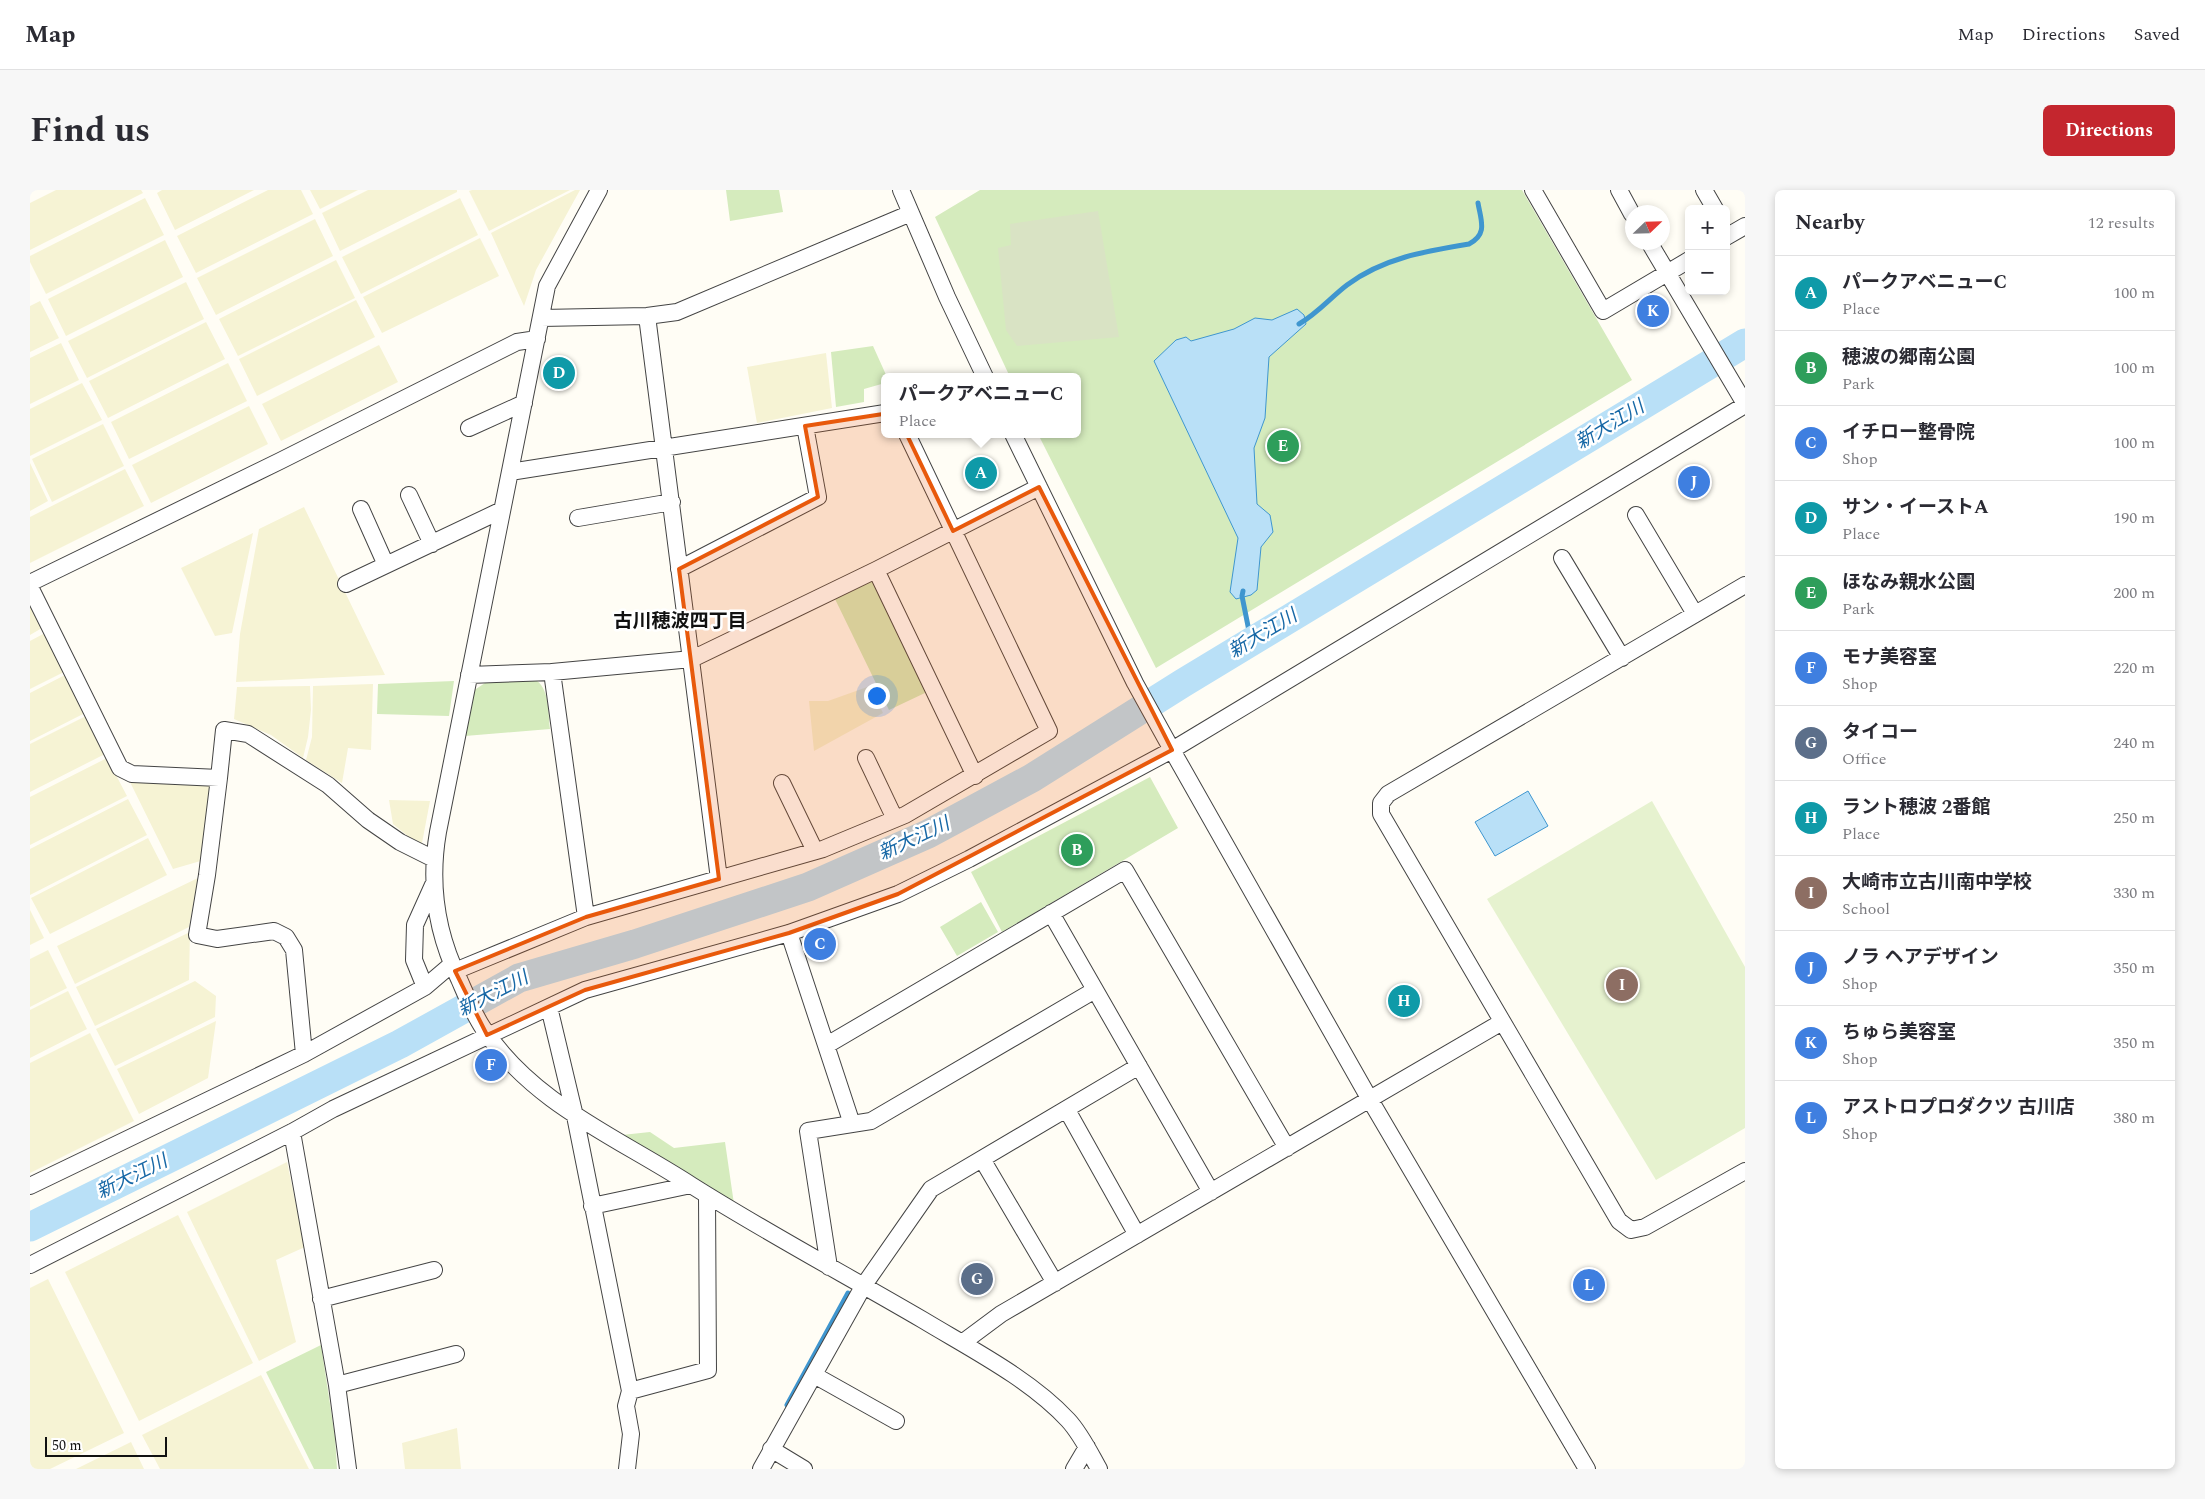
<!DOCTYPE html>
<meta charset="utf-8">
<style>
:root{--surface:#fff;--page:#f7f7f7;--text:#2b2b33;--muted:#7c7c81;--line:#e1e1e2;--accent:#c4262e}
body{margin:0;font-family:Spectral,"Noto Sans JP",serif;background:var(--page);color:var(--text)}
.controls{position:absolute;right:15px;top:15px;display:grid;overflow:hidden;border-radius:8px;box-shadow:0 2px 8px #0003}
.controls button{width:45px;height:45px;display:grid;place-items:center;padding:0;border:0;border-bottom:1px solid var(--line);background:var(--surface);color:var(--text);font:25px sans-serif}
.compass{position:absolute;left:1595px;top:15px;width:45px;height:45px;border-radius:50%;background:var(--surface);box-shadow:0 2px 8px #0003;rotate:67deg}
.scale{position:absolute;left:15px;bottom:12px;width:122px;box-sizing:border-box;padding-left:5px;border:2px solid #111;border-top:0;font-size:14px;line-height:18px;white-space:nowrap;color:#111;-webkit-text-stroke:4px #fff;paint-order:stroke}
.you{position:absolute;left:846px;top:505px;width:18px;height:18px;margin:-12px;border:4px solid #fff;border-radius:50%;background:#1a73e8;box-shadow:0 0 0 8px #1a73e833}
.badge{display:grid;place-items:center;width:32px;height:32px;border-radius:50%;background:var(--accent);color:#fff;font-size:16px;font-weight:700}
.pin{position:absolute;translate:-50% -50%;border:2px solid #fff;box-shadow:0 1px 5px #0006}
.popup{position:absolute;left:851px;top:183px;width:200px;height:65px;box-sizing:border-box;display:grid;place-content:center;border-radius:8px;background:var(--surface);filter:drop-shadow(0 1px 4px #0005);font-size:16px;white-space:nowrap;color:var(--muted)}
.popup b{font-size:19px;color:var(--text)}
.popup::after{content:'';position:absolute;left:50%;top:100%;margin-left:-10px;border:10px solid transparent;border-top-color:var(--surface)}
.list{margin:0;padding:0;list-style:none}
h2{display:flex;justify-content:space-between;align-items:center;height:65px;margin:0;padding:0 20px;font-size:21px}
h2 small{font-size:16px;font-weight:400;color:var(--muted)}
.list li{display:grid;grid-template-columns:32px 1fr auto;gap:15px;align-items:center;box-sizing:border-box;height:75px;padding:0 20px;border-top:1px solid var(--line)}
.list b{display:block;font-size:19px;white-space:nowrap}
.list p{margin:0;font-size:16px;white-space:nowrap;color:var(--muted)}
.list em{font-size:16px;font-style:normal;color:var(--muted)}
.map{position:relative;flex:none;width:1715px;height:1279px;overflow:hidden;border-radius:8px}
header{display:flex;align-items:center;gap:30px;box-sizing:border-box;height:70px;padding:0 25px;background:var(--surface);border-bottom:1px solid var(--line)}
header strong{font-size:24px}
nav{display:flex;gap:28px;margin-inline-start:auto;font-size:18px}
.intro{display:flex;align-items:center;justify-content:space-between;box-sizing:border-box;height:120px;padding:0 30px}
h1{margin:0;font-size:35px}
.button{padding:12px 22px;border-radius:8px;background:var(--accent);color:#fff;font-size:18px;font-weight:700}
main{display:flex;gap:30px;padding:0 30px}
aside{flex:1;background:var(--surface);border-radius:8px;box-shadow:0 2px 8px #0003}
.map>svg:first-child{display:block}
.farmland{fill:#f6f3d4}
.green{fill:#d5ebbd}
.cemetery{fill:#d9e3c4}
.pitch{fill:#e6f2cf}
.water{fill:#b9e0f7;stroke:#3f96cf}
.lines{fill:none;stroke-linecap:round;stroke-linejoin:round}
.stream{stroke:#3f96cf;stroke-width:5}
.river{stroke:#b9e0f7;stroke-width:29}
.minor-casing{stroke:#444;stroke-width:18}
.minor{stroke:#fff;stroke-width:16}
.marked{fill:#e8590c;fill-opacity:0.2;stroke:#e8590c;stroke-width:4;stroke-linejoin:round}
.labels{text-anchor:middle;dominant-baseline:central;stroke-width:5;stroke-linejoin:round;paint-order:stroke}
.water-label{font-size:19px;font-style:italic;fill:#1768a6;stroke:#fff}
.neighbourhood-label{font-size:19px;font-weight:bold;fill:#111;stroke:#fff}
</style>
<header>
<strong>Map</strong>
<nav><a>Map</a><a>Directions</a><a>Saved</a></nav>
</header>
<div class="intro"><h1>Find us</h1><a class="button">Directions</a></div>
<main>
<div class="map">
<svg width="1715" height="1279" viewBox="0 0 1715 1279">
<rect width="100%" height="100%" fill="#fffdf5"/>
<path class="farmland" d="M26 0H111L113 3 0 60V13Z
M132 0H224L145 40 127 3Z
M238 0H271L283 24 166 83 147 46Z
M280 0H328L290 19Z
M338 0H427V2L310 61 292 23Z
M442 0H540L459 41 439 1Z
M545 0H550L506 80 494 116 461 43Z
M115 8 134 45 16 104 0 72V66Z
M430 8 448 45 331 104 312 67Z
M285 29 303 66 186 125 167 88Z
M450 48 469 86 352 143 333 107Z
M135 50 153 87 36 146 18 109Z
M306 70 325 108 208 166 189 129Z
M156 92 174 129 57 188 38 151Z
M326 110 345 147 227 206 209 169Z
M10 111 29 148 0 162V116Z
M176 132 195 169 78 228 59 191Z
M31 153 49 190 0 214V168Z
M349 155 368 192 251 251 232 214Z
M796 163 802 218 727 233 717 177Z
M198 173 217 211 99 269 81 232Z
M52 193 72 230 0 266V219Z
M219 216 238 254 121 313 102 275Z
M73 234 94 276 22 312 2 269Z
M0 273 18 311 0 321Z
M95 279 114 316 0 373V327Z
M274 317 355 485 206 492 210 444 229 339Z
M223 343 202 443 185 446 151 378Z
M0 414 12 438 0 445Z
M15 443 34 482 0 499V451Z
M35 485 55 523 0 551V503Z
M343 494 341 560 318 558 312 593 276 570 282 547 283 496Z
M280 496 281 520 278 547 273 568 241 545 204 529 207 497Z
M840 496 853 523 784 561 779 511H798Z
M56 526 75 564 0 602V554Z
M77 568 97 606 0 655V607Z
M99 590 184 594 174 670 143 679Z
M98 609 117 645 0 705V659Z
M359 610 400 611 392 653 379 647 363 634Z
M118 648 137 685 20 744 1 708Z
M168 688 159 737 45 794 27 756Z
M0 720 14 748 0 755Z
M160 742 159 790 65 836 46 797Z
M18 760 37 798 0 817V769Z
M165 791 186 806 185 827 85 876 66 839Z
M38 801 57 839 0 868V820Z
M186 831 178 888 109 924 87 879Z
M60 843 104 931 0 983V873Z
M257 972 275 1057 246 1070 266 1152 229 1171 157 1022Z
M148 1025 223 1173 109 1231 35 1082Z
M18 1089 94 1243 20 1279H0V1098Z
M231 1185 279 1279H130L112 1245Z
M427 1238 431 1279H375L372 1253Z
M101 1252 114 1279H46Z"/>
<path class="green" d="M696 0H749L753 22 700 31Z
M950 0H1492L1602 190 1126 478 1008 244H1047V187H980L905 27Z
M843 156 857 187H855V193L834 199V212L806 217 801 162Z
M843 391 897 502 859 520 805 409Z
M504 489C520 497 518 523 520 539L435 546 443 501 455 493Z
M424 491 419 526 347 524 348 494Z
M1120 587 1148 638 972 742 941 682Z
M951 712 968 742 927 766 910 737Z
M620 942 644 958 695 952 704 1014 592 945Z
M291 1155 305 1247 307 1279H284L236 1182Z"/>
<path class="cemetery" d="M1068 21 1089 147 987 156 976 140 968 58 981 55 980 34Z"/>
<path class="pitch" d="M1622 611 1715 777V938L1626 990 1457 709Z"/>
<path class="water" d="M1267 119 1274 125 1276 134 1239 167 1235 228 1224 258 1227 314 1240 325 1243 342 1231 357 1227 400 1221 405 1206 409 1200 402 1208 348 1124 171 1146 150 1156 147 1161 151 1204 139 1225 128 1242 130Z
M1498 601 1518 636 1465 666 1445 632Z"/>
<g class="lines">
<path class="stream" d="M1269 134C1288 123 1300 108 1317 95 1353 68 1396 61 1439 54 1458 44 1451 31 1448 13
M1213 401 1212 406 1221 451
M757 1215 818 1103"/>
<path class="river" d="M0 1037 370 854 489 788 605 754 778 697 898 644 1002 588 1153 493 1715 153"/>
<g class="minor-casing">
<path id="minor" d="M569 0 517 96 408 642C399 694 406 742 429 789 436 805 443 823 453 838 503 914 587 947 661 995 737 1043 816 1085 893 1130 941 1159 1000 1189 1038 1230 1051 1244 1060 1263 1069 1279
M871 0 917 107 955 187
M1503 0 1573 121 1659 70
M1589 0 1602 24
M1674 0 1685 19
M1696 47 1715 36
M1619 52 1715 214
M617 126 689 689
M511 128 617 126 647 122 881 23
M439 238 494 213
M983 244 1105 493 1142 560 1339 908 1557 1279
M480 282 855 223
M379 305 402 354
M331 319 356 375
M1606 325 1665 424
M548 328 642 312
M1532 368 1592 468
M649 379 788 307 775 236
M846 380 945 586
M0 393 250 271 487 152 507 149
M316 394 472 320
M1715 395 1358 604 1351 613V624L1589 1031 1601 1040 1615 1037 1715 981
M0 397 90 578 102 584 189 588 194 540 218 544 298 595 338 630 370 652 404 669
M522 482 556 727 793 659 875 625 1019 541 877 244
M439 485 522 482 662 469 846 380 1009 297
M836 568 865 629
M189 588 177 685 167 745 187 749 244 741 256 747 264 760 274 864
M752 593 785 661
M1021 723 1181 1002
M759 743 822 934 841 931 1065 800
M425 781 556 727
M395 797 384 770 385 735 403 695
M519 817 545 926 600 1201 596 1216 601 1244 597 1279
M797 855 1095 680 1257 958
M1037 920 1107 1045
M262 942 307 1195 318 1279
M952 969 1025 1093
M0 996 274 864 395 797 422 774
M562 1016 661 995
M0 1075 262 942 303 919 555 800 759 743 868 704 939 669 1142 560 1715 215
M799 1077 778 941 822 934
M291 1109 404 1080
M932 1153 971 1124 1472 832
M784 1185 866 1231
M307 1195 426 1164
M600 1201 678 1180 677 1006
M741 1259 774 1279
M731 1279 834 1095 901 999 1109 876
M1044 1279 1057 1257"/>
</g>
<use href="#minor" class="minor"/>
</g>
<path class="marked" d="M866 222 923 341 1009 297 1142 560 868 704 759 743 555 800 457 845 425 781 556 727 689 689 649 379 788 307 775 236Z"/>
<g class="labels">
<g class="water-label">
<text transform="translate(1580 235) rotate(-31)">新大江川</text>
<text transform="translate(1233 444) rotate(-31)">新大江川</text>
<text transform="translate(884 649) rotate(-25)">新大江川</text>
<text transform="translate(463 804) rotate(-27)">新大江川</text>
<text transform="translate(102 987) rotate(-26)">新大江川</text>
</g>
<g class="neighbourhood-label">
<text x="650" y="431">古川穂波四丁目</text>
</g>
</g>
</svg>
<div class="controls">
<button>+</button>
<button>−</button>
</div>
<svg class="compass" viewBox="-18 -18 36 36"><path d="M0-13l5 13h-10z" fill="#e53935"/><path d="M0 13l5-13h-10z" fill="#7c7c81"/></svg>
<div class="scale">50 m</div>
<div class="you"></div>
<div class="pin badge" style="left:951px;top:283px;background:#0f9aa8">A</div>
<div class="popup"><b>パークアベニューC</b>Place</div>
<div class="pin badge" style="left:1047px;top:660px;background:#2e9e5b">B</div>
<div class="pin badge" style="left:790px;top:754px;background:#3f7fe0">C</div>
<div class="pin badge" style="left:529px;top:183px;background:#0f9aa8">D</div>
<div class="pin badge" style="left:1253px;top:256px;background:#2e9e5b">E</div>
<div class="pin badge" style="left:461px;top:875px;background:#3f7fe0">F</div>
<div class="pin badge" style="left:947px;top:1089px;background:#5c6f8a">G</div>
<div class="pin badge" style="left:1374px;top:811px;background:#0f9aa8">H</div>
<div class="pin badge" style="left:1592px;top:795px;background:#8d6e63">I</div>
<div class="pin badge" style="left:1664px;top:292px;background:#3f7fe0">J</div>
<div class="pin badge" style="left:1623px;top:121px;background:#3f7fe0">K</div>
<div class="pin badge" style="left:1559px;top:1095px;background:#3f7fe0">L</div>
</div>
<aside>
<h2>Nearby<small>12 results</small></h2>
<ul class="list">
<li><span class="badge" style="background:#0f9aa8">A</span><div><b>パークアベニューC</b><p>Place</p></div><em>100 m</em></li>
<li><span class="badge" style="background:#2e9e5b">B</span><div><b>穂波の郷南公園</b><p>Park</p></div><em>100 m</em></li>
<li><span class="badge" style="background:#3f7fe0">C</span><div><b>イチロー整骨院</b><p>Shop</p></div><em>100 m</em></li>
<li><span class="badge" style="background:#0f9aa8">D</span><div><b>サン・イーストA</b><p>Place</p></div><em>190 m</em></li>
<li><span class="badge" style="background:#2e9e5b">E</span><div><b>ほなみ親水公園</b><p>Park</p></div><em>200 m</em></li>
<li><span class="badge" style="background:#3f7fe0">F</span><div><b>モナ美容室</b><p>Shop</p></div><em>220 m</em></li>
<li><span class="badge" style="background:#5c6f8a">G</span><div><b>タイコー</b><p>Office</p></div><em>240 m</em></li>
<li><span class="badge" style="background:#0f9aa8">H</span><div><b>ラント穂波 2番館</b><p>Place</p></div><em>250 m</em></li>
<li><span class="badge" style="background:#8d6e63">I</span><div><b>大崎市立古川南中学校</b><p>School</p></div><em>330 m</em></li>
<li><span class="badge" style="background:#3f7fe0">J</span><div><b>ノラ ヘアデザイン</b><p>Shop</p></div><em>350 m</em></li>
<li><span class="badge" style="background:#3f7fe0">K</span><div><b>ちゅら美容室</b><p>Shop</p></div><em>350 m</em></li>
<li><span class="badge" style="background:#3f7fe0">L</span><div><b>アストロプロダクツ 古川店</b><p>Shop</p></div><em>380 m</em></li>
</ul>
</aside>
</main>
